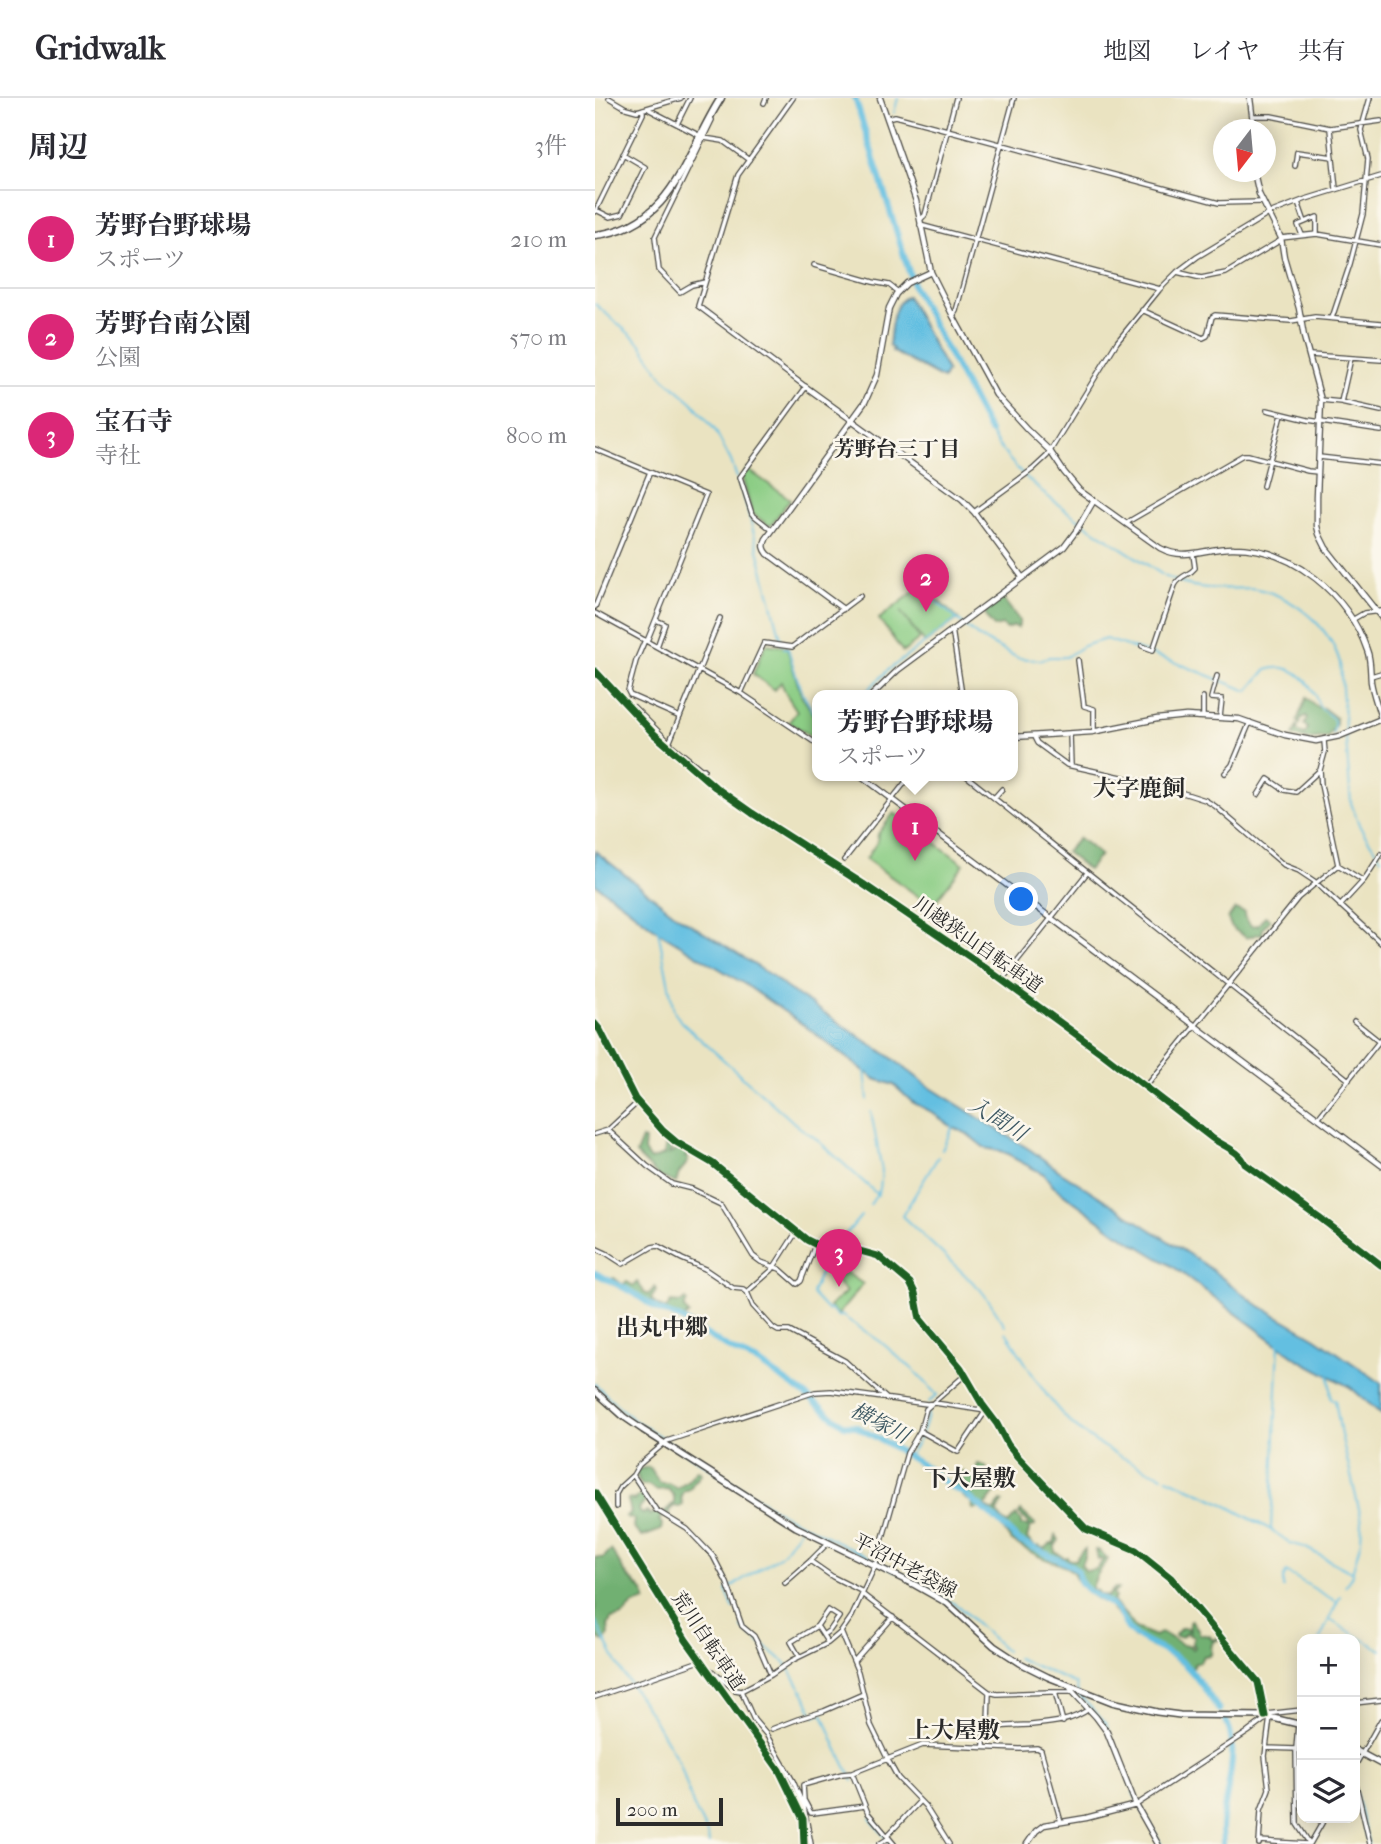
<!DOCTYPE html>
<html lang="ja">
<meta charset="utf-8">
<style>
:root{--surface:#fff;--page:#f7f7f7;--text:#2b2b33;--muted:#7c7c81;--line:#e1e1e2;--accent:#db2777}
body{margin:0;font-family:"IM FELL French Canon","Noto Serif JP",serif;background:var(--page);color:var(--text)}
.controls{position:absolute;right:21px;bottom:21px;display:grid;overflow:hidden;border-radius:14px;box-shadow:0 4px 18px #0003}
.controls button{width:63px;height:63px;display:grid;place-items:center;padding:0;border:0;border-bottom:2px solid var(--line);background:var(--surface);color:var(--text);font:35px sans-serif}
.compass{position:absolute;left:618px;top:21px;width:63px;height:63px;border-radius:50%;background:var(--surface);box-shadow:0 4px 18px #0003;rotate:196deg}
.scale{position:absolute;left:21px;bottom:18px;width:107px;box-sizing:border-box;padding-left:7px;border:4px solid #2b2b2b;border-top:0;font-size:19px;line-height:24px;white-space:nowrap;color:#2b2b2b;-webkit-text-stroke:5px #fbf7ec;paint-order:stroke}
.you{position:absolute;left:427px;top:802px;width:24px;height:24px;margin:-18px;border:5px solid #fff;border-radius:50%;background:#1a73e8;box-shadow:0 0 0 10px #1a73e833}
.badge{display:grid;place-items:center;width:46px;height:46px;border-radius:50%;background:var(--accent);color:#fff;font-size:23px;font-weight:700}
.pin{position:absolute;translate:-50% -58px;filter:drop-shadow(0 2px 4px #0008)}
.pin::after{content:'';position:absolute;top:37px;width:24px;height:21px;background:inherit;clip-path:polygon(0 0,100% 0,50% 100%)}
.popup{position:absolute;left:217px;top:592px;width:206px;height:91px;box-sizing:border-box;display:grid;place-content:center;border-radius:14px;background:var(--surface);filter:drop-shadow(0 2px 5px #0005);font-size:23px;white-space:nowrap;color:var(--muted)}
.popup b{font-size:26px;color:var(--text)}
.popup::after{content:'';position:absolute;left:50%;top:100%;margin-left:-14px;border:14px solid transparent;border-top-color:var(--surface)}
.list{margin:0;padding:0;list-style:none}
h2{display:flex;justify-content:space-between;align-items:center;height:91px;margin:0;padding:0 28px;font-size:30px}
h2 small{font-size:23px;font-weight:400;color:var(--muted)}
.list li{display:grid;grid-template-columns:46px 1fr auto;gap:21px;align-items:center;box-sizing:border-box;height:98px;padding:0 28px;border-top:2px solid var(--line)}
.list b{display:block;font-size:26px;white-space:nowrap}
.list p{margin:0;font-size:23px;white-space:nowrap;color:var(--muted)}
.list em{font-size:23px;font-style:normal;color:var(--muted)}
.icon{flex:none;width:38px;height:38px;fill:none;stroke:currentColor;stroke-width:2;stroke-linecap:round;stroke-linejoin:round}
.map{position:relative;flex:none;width:786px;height:1746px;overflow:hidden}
header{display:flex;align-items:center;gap:42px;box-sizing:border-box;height:98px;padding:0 35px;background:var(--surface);border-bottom:2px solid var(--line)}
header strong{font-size:33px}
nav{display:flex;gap:38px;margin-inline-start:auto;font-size:24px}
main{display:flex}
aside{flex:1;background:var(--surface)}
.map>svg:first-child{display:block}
.green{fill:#8ccd85;stroke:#5c7c58;stroke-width:2}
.forest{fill:#71b072;stroke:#4e6e4e;stroke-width:2}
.water{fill:#64bfe1;stroke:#487586;stroke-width:2}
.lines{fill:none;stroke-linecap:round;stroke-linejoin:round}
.stream{stroke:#64bfe1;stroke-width:2}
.river{stroke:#64bfe1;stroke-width:6}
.minor-casing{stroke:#484742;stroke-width:6}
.tertiary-casing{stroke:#484742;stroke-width:7}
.secondary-casing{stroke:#484742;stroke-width:8}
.primary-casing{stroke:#484742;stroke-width:9}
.minor{stroke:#fff;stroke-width:3.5}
.tertiary{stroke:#fff;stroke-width:4.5}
.secondary{stroke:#fff;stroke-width:5}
.primary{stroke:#fff;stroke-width:6}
.cycleway-casing{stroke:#fbf7ec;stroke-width:11}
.cycleway{stroke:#1b5e20;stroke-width:7}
.labels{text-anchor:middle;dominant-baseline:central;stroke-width:5;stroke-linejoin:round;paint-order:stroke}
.street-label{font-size:19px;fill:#2b2b2b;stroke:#fbf7ec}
.neighbourhood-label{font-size:21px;font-weight:bold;fill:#2b2b2b;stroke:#fbf7ec}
.water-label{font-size:21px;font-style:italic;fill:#3c5762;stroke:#fbf7ec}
.quarter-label{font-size:23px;font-weight:bold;fill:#2b2b2b;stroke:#fbf7ec}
</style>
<header>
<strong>Gridwalk</strong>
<nav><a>地図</a><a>レイヤ</a><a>共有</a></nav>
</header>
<main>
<aside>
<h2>周辺<small>3件</small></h2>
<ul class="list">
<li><span class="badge">1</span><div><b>芳野台野球場</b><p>スポーツ</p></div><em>210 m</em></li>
<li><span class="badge">2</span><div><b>芳野台南公園</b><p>公園</p></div><em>570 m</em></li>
<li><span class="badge">3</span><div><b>宝石寺</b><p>寺社</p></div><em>800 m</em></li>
</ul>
</aside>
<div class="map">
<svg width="786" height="1746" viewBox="0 0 786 1746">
<rect width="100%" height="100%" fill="#fbf7ec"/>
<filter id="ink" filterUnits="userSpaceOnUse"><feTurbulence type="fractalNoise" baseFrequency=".0143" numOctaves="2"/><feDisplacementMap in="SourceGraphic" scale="14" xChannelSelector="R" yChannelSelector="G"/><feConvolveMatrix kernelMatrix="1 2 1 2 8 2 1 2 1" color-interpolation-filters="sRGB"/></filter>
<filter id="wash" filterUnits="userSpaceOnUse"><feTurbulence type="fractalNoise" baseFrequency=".00686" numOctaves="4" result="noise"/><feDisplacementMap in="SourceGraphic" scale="28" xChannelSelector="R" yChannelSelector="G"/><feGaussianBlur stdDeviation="1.57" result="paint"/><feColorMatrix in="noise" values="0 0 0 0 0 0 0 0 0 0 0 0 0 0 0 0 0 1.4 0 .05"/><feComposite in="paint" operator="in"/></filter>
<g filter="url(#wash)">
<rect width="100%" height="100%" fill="#eae3c1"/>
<path class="green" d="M152 371 195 401 176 427H173L157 415 147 379Z
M329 486 338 498 363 521 330 545 305 513 325 541 308 554 284 521Z
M172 546 192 549 206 597 222 621V642L194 624 202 613 191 596 186 584 179 592 158 576 169 550Z
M299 715 369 766 337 808 271 761 282 744 283 736Z
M250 1174 268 1186 243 1217 234 1209 251 1194 241 1183Z"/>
<path class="forest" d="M408 501 424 522V527L423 530 419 528 412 531 407 527 399 529 392 521 390 514 392 512Z
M711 600 722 609 728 610 741 620V626L733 639 713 641 698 638 702 628 703 630 701 633 709 636 712 633V629L709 627 712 621 711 618 707 619 704 626 702 623Z
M484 740 505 757 493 772 471 754Z
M640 811 650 814 649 818 656 828 663 827 670 818 675 821 667 831 668 836H663L652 840 637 830 633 821Z
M47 1041 50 1042 49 1053 55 1062 69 1057 71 1045 74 1042 76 1043 74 1047 76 1052 74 1056 77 1055 85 1049 93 1055 90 1059 93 1060V1064L84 1075 81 1085 63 1078 41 1056Z
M19 1180 28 1187 32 1184 39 1188 42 1184 48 1192V1194L53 1197 60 1189 61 1193 56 1201 61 1207 71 1211 76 1204 86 1205 91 1202 92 1204 89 1211 94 1216 86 1223 81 1220 42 1196 30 1192 17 1186 15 1182Z
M383 1366 390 1368 392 1371 390 1381 383 1387V1389L391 1394 402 1387 405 1391 399 1396 390 1408 398 1414 406 1403 408 1404 401 1415 407 1422 413 1426 421 1417 426 1424V1427L434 1428V1425L424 1416 426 1413 440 1426V1428L436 1429 434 1432 432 1441 441 1449 444 1448 449 1451 456 1446H459L461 1437 464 1442 460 1448V1454L469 1460 472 1459 474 1462H480L487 1453 490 1451V1456L486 1467 491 1473 502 1471 508 1462 506 1461 503 1462 501 1452H503L513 1461 502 1477 497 1489 498 1492 503 1493V1496L512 1499 520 1490 523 1491 518 1496 520 1499 518 1503C526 1513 533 1518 540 1530L560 1538 566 1534 588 1547 591 1546 594 1548 597 1546 596 1550 598 1551 600 1549 597 1543 599 1539 597 1537H594L592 1534 586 1539H581L580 1537 586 1530H592L595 1533 594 1524 596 1523 604 1532V1536L615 1538 617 1542 623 1540 624 1541C614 1545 617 1548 616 1557L608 1558 605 1564 599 1566V1569L592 1571 591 1568H589C581 1562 565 1550 556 1549L553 1545 546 1542 543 1538 540 1540C533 1534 531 1527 525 1520 521 1515 517 1511 514 1506 502 1503 490 1493 482 1482 480 1479 480 1476 477 1473 467 1464 452 1464 440 1456 434 1453 417 1444 414 1440 410 1434 407 1428 401 1422 396 1417 389 1415 385 1410L378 1411 376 1403 371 1401 367 1397V1392L358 1386 362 1385 369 1386 370 1383 362 1374 366 1375 369 1374 376 1380C388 1373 379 1375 383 1366Z
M54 1369 64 1384 67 1385H73L82 1390 93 1382 102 1372 105 1373 106 1376C103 1382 97 1384 95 1391L89 1393 86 1400 88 1407 84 1409 79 1408 74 1413V1417L68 1415 79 1405V1398L73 1391 61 1392 53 1387H47L44 1383 41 1374 44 1371Z
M47 1396 52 1402 44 1411 45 1414 48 1416 52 1414 55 1417 62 1414 67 1419 64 1422 67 1426 66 1432 47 1439 38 1430 39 1421 36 1420 33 1421 31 1418 36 1415 33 1402 35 1401 39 1402Z
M16 1452C22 1460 28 1474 35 1481 43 1488 50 1492 51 1503L38 1507 28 1518 16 1521 13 1528 14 1537 9 1543 3 1540 0 1534V1459L8 1460Z"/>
<path class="water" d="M312 198 352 273 348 281 297 253 298 251 294 248C296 232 296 206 312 198Z
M0 753 81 817 177 878 190 889 294 958 336 990 437 1053 463 1072 609 1166 660 1205 721 1240 786 1285V1316L755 1289 701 1260 580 1170 522 1135 458 1088 449 1076 420 1061 416 1057 406 1053 390 1050 371 1035 357 1029 335 1013 317 1004 299 987 280 981 210 928 151 887 64 834 28 806 0 786Z"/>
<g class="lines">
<path class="stream" d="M299 15 303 0
M0 206 45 245 68 279 97 304 120 332 136 363 151 405 187 545
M395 334C430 396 511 438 569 478 597 493 627 491 658 490 696 497 735 527 745 565L756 705 765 729 786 760
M334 509 335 505 339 502 382 538 423 560 446 562 454 559H471L488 548 511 541 582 565 653 593 671 572C692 565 707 575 718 593 721 598 722 604 725 609 736 623 742 614 738 636
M189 550H193C200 575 206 598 222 619
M268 597 293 572 361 522
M63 832 79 913 86 924 204 1029 219 1039 283 1097
M270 971 273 1002
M347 1052 358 1028
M343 1059 307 1118 385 1191 395 1204 410 1227
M275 1107 285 1091 287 1073 276 1014
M266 1118 232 1159 217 1195 218 1197 233 1213 235 1211 244 1219 246 1217 286 1244 311 1266C318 1269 335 1290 342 1297L334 1304
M411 1234C430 1263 446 1294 470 1319 496 1346 533 1363 567 1378
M734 1278 736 1301 740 1302 746 1337 767 1423 766 1442 756 1479 750 1488
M0 1286 36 1320 191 1418 329 1487 363 1508 411 1553
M313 1359C323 1344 333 1328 333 1310
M572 1380 625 1404 678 1433 695 1445 709 1449 756 1474
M676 1431 684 1244
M688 1490V1481L691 1474 742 1504
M139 1511 131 1492 186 1457 208 1427
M735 1522 786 1552
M0 1523 28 1576 57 1618 85 1666 98 1707 113 1737 114 1746
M146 1529 158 1539
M725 1541 745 1498
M162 1542 190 1564 210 1597 217 1614
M422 1560 481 1586 483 1596 511 1626 513 1631
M220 1618 228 1616 241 1648 258 1683
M760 1693 773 1746
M538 1694 566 1746
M275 1720 296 1746"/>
<path class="river" d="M260 0 319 190 395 334
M0 1175 39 1195 63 1212 84 1220 142 1255 163 1264 208 1295 249 1327 260 1328 288 1343 334 1371 356 1389 370 1396 403 1423 424 1443 477 1468 483 1473C482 1492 507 1499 519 1509 528 1516 528 1528 537 1535 552 1547 573 1552 588 1565 602 1577 613 1597 624 1612
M628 1746C628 1741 627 1735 627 1729 629 1694 647 1654 630 1620"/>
</g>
</g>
<g filter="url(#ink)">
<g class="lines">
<g class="minor-casing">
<path id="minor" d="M14 0 31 10 42 13 86 0
M169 5 171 0
M53 10 55 12 109 40 128 43 154 62
M657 18H676L735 30 786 23
M292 20 300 18 624 105 667 104
M82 26 95 0
M735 31 741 91
M700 68 702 54 738 59
M703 104 710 124
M1 112 15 119 27 116 50 69 28 56
M0 114 48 16V11
M326 121 330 117 361 0
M325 127 565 191
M707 137 703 127 722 119V136
M686 140 722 136 786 147
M219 167 278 184 294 187 303 194
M582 174 606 180 631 175 686 142
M110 184 97 187 85 194 64 172 60 139 117 22 116 20
M547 212 608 240 612 238 617 219 620 217 696 223 720 219 786 225
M358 218 361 213 419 0
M737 220 755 166 768 116 773 61 766 32 775 0
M715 257 786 262
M726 302 746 304 786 313
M746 304 756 260
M672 312 713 322 786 333
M0 351 55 374 0 509
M724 359 786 366
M668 388 687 316
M379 414 438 371 452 358 522 244 565 191 582 174 602 159 677 114 711 101 786 78
M531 426 536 422 648 357H653L713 373 723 374
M177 432 157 416 145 379 211 289 103 208 143 77 198 0
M0 515 146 595 222 646
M61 522 70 526 62 549
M757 522 769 515 786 513
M357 531 367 597
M50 542 41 563 33 593 35 597 85 619
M52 543 111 397 55 374
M547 548 558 552 580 487C587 475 593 479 600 470L598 456
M483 562 489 608 499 611V633
M622 578 616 600 627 601 625 619
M776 578 786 575
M146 595 169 545 197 549 265 498
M39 609 78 648 106 671H109
M608 619V599
M475 636 476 668
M439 639 442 645 472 667 563 687 610 702 620 708 689 767 704 773 719 783 786 845
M75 643 125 520
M729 643 730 654 725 672 726 687 743 767 767 782
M630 675 637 667 655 624
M370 677 754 982
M663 697 673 681 689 692 701 694 725 672
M399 700 407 691
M249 762 316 677
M745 808 769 782 786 756
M411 877 492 775
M759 923 784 943
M0 926 5 932 40 1001 68 1033 81 1044 117 1065 212 1142 224 1148 265 1153 283 1158 315 1185 320 1195 325 1221 366 1270 387 1306 402 1326 413 1347 422 1358 491 1431 541 1452 576 1480 663 1584 670 1617
M554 985 703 800 743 767
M723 1020 786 941
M13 1032 43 1004
M0 1036 13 1032 52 1068 77 1086 97 1091 126 1105 158 1158 166 1164 185 1171 202 1186 206 1183 220 1147
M0 1150 11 1155 28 1166 57 1149 63 1148 87 1161 110 1171 138 1190 148 1191 152 1194 158 1208 178 1230 183 1233H194L250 1263 291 1300
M152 1194 177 1172 202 1133
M325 1333 363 1354 390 1314
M38 1377 61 1412 92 1431 118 1458 132 1485 147 1528 159 1538 162 1544 176 1577
M21 1409V1396L25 1389 38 1377 44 1367 72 1343 220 1294 236 1293 332 1306 340 1305 391 1313
M215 1463 238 1479 268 1494
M190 1485 215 1463 233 1445
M267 1496 394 1594 402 1596 455 1594H478
M222 1528 233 1545
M246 1534 263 1574 276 1627 293 1662 303 1680 330 1708 354 1746
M204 1558 196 1544 222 1528 233 1512 244 1519 235 1532 228 1537
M259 1563 298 1519
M146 1593 159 1622 171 1636 198 1683 209 1709 216 1746
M460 1594 468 1624
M0 1599 105 1563 140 1592 146 1593 176 1577 198 1562 233 1545 246 1534 257 1518 280 1468 312 1355 325 1333 331 1311 370 1277
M760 1605 786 1602
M671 1616 707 1612
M393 1625 395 1628C408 1629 421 1627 435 1627 457 1625 475 1624 494 1611
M703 1626 701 1651 702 1726 715 1746
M177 1631 203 1621 229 1613 268 1596
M389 1649V1637L393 1625 394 1595
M671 1650 701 1651
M760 1668 786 1622
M257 1675 247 1676 208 1687 209 1702 216 1715H218L270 1708
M760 1683 775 1746
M541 1707 653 1634 673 1619
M292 1738 324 1704
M664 1743 713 1746
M284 1746 294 1740
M299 1746 273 1715 257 1675 328 1647 425 1651 442 1650 446 1652 466 1724
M664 1746 666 1712 674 1691 670 1658 675 1619
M715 1746 730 1720"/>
</g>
<g class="tertiary-casing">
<path id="tertiary" d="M285 0 321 103 336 174 358 218 401 297 432 331 455 353 469 374 484 392 565 450C591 464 611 449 639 450 698 450 753 497 772 552 776 562 775 573 776 584 778 597 783 608 786 621
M655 0 659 32
M659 74 664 96 686 140 689 159 704 210 709 239 726 302 722 399V428L724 436 731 450 786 519
M211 289 367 402 379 414 427 479
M248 511 173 456C169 451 168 448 171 441L270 304 282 277 294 210 301 196 312 185 336 174
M277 597 303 572 469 449 481 433 498 404
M418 639 497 634 562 621 591 618 644 621 690 637 721 643 745 638 786 621
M265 677 786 1067
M474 1588 478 1594 501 1619 512 1634 541 1707 563 1746
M432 1746 441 1733 449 1727 491 1720 541 1707"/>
</g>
<g class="secondary-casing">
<path id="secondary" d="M0 1293 29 1319 48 1332 201 1429 320 1487 352 1505 399 1548 425 1565 453 1579 517 1604 562 1614 585 1617 670 1618 707 1627
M760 1652 786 1666"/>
</g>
<g class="primary-casing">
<path id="primary" d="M0 137C79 128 90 56 126 0"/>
</g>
<use href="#minor" class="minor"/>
<use href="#tertiary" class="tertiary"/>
<use href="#secondary" class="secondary"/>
<use href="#primary" class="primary"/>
<g class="cycleway-casing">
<path id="cycleway" d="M0 573 59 636 120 689 157 715 268 786 381 863 508 956 617 1040C628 1048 645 1053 650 1066L724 1119 786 1167
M0 926 5 932 40 1001 68 1033 81 1044 117 1065 212 1142 224 1148 265 1153 283 1158 315 1185 320 1195 325 1221 366 1270 387 1306 402 1326 413 1347 422 1358 491 1431 541 1452 576 1480 663 1584 670 1618
M0 1395 91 1542 184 1672 208 1721 209 1746"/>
</g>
<use href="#cycleway" class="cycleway"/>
</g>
</g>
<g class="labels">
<g class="street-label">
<text transform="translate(383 847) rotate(35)">川越狭山自転車道</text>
<text transform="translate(310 1468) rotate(28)">平沼中老袋線</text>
<text transform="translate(113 1543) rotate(56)">荒川自転車道</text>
</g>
<g class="neighbourhood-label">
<text x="302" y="351">芳野台三丁目</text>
</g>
<g class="water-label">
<text transform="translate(403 1021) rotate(32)">入間川</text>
<text transform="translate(285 1325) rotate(28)">横塚川</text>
</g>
<g class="quarter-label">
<text x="544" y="690">大字鹿飼</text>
<text x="67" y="1229">出丸中郷</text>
<text x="375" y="1380">下大屋敷</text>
<text x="359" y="1632">上大屋敷</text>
</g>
</g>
</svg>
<div class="controls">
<button>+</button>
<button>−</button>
<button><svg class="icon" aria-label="layers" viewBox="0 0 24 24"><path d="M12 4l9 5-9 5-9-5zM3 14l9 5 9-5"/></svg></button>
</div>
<svg class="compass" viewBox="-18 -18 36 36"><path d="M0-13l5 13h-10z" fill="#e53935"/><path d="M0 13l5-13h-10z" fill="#7c7c81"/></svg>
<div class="scale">200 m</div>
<div class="you"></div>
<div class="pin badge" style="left:320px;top:763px">1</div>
<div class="popup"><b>芳野台野球場</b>スポーツ</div>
<div class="pin badge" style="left:331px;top:514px">2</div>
<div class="pin badge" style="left:244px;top:1189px">3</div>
</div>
</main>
